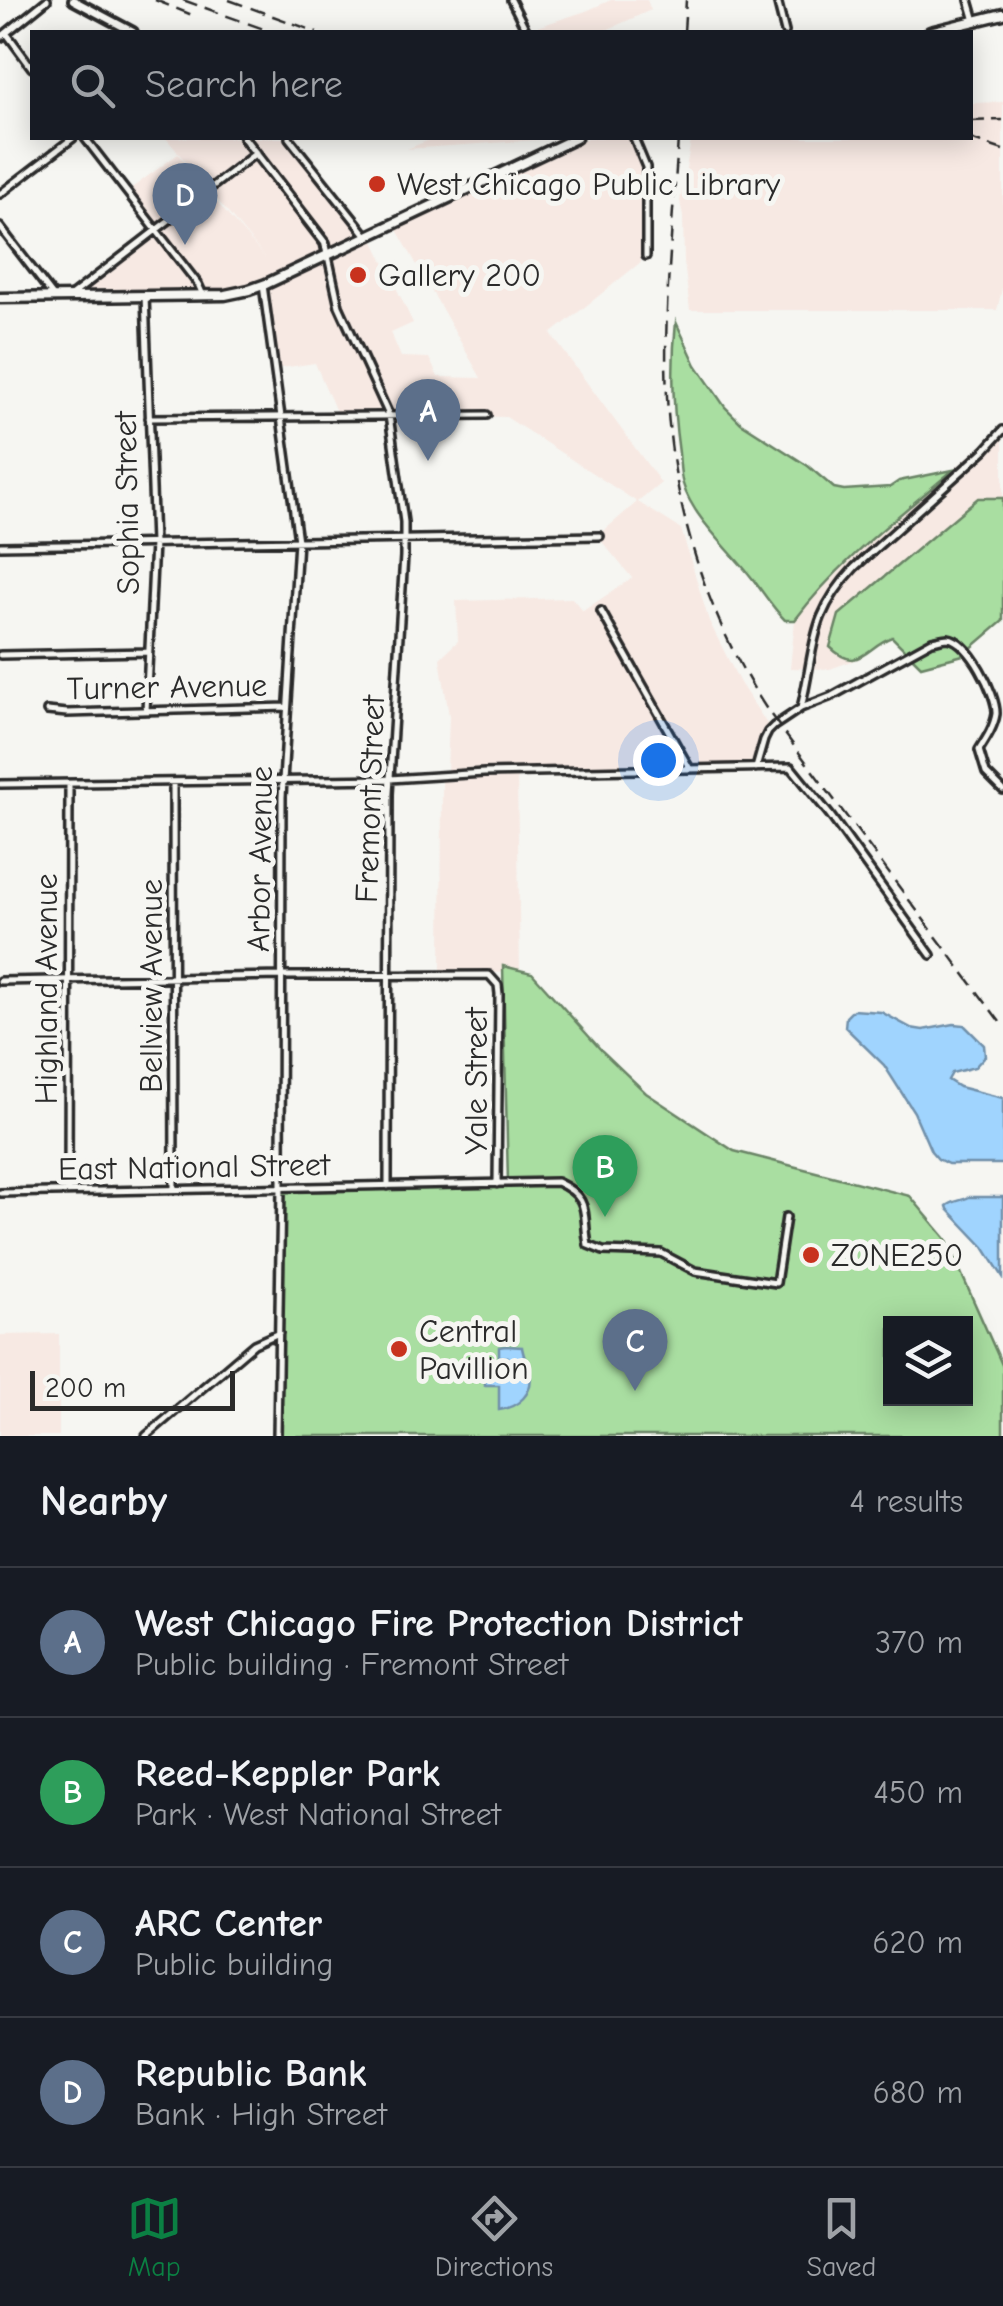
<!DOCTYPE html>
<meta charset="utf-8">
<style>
:root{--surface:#171b24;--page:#20242c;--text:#f1f3f6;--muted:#9ea1a6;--line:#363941;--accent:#0b8043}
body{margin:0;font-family:"Comic Neue",sans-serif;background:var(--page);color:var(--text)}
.controls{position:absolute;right:30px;bottom:30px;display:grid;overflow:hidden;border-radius:0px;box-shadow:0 5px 25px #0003}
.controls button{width:90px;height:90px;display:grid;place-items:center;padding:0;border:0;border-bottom:2px solid var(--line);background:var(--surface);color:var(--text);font:50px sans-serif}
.scale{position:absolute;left:30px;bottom:25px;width:205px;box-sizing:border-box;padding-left:10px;border:5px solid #2b2b2b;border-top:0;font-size:28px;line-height:35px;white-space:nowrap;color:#2b2b2b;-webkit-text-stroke:8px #f6f6f2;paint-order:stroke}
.you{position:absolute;left:658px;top:760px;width:35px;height:35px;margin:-25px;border:8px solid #fff;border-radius:50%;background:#1a73e8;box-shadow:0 0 0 15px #1a73e833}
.badge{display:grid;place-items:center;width:65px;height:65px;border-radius:50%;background:var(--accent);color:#fff;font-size:32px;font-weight:700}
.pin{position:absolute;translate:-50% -82px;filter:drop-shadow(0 2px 5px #0008)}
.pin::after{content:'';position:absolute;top:52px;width:35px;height:30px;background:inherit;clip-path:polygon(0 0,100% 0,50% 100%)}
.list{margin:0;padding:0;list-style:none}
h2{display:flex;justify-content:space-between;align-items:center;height:130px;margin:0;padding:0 40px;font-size:42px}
h2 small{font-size:32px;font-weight:400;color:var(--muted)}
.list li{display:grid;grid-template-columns:65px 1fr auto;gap:30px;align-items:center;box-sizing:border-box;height:150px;padding:0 40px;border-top:2px solid var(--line)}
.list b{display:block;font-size:38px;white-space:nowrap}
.list p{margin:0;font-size:32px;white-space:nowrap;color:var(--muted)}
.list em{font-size:32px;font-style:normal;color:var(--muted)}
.icon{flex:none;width:55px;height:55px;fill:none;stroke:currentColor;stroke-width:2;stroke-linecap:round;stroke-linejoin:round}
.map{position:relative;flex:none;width:1003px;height:1436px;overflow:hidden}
.search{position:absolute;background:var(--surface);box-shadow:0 5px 25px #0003;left:30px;right:30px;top:30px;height:110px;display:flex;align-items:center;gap:25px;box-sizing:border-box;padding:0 35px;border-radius:0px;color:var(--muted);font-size:38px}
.sheet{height:730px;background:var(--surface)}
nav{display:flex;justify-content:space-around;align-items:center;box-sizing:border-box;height:140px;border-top:2px solid var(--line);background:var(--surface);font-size:28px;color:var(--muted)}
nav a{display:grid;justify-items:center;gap:5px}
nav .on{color:var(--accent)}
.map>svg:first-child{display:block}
.built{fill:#f7e9e3}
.green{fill:#a9dea1;stroke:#6a8466;stroke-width:2.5;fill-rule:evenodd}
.water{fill:#a0d4fe;stroke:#7190aa;stroke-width:2.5}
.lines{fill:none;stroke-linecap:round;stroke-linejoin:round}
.minor-casing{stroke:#2b2b2b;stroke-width:12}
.tertiary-casing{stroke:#2b2b2b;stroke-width:14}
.secondary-casing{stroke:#2b2b2b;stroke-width:15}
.minor{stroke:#f6f6f2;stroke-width:5}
.tertiary{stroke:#f6f6f2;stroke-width:6}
.secondary{stroke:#f6f6f2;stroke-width:8}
.rail{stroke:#2b2b2b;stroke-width:2.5;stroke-dasharray:15 8;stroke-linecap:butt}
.poi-dot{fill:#c8321e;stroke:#f6f6f2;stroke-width:4}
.labels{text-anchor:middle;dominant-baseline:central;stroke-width:10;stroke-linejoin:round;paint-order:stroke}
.poi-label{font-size:32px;fill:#2b2b2b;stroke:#f6f6f2;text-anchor:start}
.street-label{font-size:32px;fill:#2b2b2b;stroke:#f6f6f2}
</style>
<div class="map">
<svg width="1003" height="1436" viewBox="0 0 1003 1436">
<rect width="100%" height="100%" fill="#f6f6f2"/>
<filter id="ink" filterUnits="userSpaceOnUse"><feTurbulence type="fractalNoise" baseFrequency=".01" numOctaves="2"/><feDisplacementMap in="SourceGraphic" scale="20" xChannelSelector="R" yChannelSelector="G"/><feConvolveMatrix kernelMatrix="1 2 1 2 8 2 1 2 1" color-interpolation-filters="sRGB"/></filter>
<g filter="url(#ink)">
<path class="built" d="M611 0H647L651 10 602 32H530L528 30 586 11Z
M1003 102V285L997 310H690L684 262 683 217 680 201 691 141 701 138H970L971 103Z
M166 138H289L366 238 281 277 233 292 204 293 199 282 159 229 208 192 267 260Z
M434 138H565L407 149Z
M588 138H630L643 167 641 262 551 334 661 483 638 502 681 529 709 621 740 683 769 727 760 739 754 765 480 770 447 773 449 716 440 658 458 641 456 601 572 598 583 611 632 578 599 538 600 534 637 502 506 417 390 414 340 304 327 258 372 237 413 323 391 333 401 357 429 358 438 377 481 378 396 228Z
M178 154 207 189 157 226 129 190Z
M157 232 196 283 200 293 75 295Z
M323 261 337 307 386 414H337L315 363 275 369 265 287Z
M1003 427V540L900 595 863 657 830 669 790 668 795 620 814 595 869 542Z
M517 774 520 973 441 972 442 779Z
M59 1334V1436H0V1335Z"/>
<path class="green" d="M676 322 696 365 725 407 741 423 808 466 834 488 844 490 890 487 899 481 953 470C898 517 838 562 795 620H785C772 607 763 592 752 578 731 551 692 517 683 484 680 475 680 463 679 453 673 410 671 366 676 322Z
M978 498H1003V621L963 655 921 666 892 637C866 646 859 675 830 647L839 615Z
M503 966 532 973 602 1051 646 1093 734 1151 910 1196 946 1239 1003 1367V1436H281V1188L508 1184ZM890 1324H966V1398H890Z"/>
<path class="water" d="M853 1010 881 1012 911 1028 923 1030 954 1024 964 1025 984 1045 985 1056 975 1067 952 1073 948 1080 959 1087 1003 1098V1164H948L938 1159 931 1151 914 1112 884 1065 845 1027 846 1017Z
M969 1197H1003V1277L984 1247 948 1209 947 1206C952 1201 962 1201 969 1197Z
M506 1346 522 1347C523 1356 528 1364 530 1373 534 1394 518 1407 499 1410V1385H485V1362H499L504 1376 512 1372 513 1366 508 1357H499V1347Z"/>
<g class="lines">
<g class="minor-casing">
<path id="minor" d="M511 0 527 32
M777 0 785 32
M969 0 975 21
M7 34 32 68
M0 38 47 0
M85 138 198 284 203 295
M289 138 368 237
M634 138 646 167V256
M0 194 73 138
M0 227 54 297
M328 256 339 306 389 415 404 522V556L389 794 388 1186
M263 285 298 541 282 797 281 1188 277 1436
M72 295 256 153
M145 295 154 543 146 711
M149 418 487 415
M0 546 600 536
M601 611 690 769
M0 655 149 652
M801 708C816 646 808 617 855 567L985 450 1003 430
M47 711 67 713 287 707
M756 768 764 740 768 732 774 726 801 708 832 696 932 641C938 640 943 638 948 638 969 640 997 695 996 714 994 727 986 739 979 750L986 773 1003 790
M173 783 174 1190
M0 784 390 779 484 773 791 767 830 815 931 955
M0 981 281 976 489 975 498 985 499 994 497 1184
M68 1192 69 785
M0 1193 557 1182C592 1198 582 1213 588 1245L603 1251 661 1253 695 1271 776 1283 786 1217
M146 1436 254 1344 279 1333"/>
</g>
<g class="tertiary-casing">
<path id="tertiary" d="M73 0 133 32
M244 138 325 243 328 256"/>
</g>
<g class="secondary-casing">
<path id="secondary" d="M930 32 1003 14
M0 298 225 295 249 290 266 284 576 138"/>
</g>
<use href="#minor" class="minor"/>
<use href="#tertiary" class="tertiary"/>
<use href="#secondary" class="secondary"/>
<path class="rail" d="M155 0 192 15
M183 0 272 32
M229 0 317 32
M684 32 686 0
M970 121 1003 120
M678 138C673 223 663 310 667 396 672 506 707 619 768 711L1003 1026
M967 138 1003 150"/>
</g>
</g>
<g class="poi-dot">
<circle cx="377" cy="184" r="10"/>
<circle cx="358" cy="275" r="10"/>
<circle cx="811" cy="1255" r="10"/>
<circle cx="399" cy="1349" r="10"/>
</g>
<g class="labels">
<g class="poi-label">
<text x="397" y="184">West Chicago Public Library</text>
<text x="378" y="275">Gallery 200</text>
<text x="831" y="1255">ZONE250</text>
<text x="419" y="1331">Central<tspan x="419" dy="37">Pavillion</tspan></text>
</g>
<g class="street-label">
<text transform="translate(127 503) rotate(-91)">Sophia Street</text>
<text transform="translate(167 687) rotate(-1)">Turner Avenue</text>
<text transform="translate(370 799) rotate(-88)">Fremont Street</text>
<text transform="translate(260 859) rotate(-89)">Arbor Avenue</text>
<text transform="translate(151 986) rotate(-90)">Bellview Avenue</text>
<text transform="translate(46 989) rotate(-90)">Highland Avenue</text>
<text transform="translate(476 1081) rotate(-90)">Yale Street</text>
<text transform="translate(194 1167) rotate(-1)">East National Street</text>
</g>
</g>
</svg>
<div class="controls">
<button><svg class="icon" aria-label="layers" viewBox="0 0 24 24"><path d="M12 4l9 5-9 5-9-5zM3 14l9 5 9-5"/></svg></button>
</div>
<div class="scale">200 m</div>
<div class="you"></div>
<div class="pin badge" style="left:428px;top:461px;background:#5c6f8a">A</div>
<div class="pin badge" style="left:605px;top:1217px;background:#2e9e5b">B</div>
<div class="pin badge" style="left:635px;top:1391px;background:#5c6f8a">C</div>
<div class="pin badge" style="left:185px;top:245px;background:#5c6f8a">D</div>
<div class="search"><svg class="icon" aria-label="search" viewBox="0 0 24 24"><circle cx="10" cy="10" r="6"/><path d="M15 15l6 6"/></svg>Search here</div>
</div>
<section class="sheet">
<h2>Nearby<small>4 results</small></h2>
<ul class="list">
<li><span class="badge" style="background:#5c6f8a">A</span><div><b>West Chicago Fire Protection District</b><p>Public building · Fremont Street</p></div><em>370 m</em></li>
<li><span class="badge" style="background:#2e9e5b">B</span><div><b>Reed-Keppler Park</b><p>Park · West National Street</p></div><em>450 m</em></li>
<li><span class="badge" style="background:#5c6f8a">C</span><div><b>ARC Center</b><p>Public building</p></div><em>620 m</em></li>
<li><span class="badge" style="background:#5c6f8a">D</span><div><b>Republic Bank</b><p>Bank · High Street</p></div><em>680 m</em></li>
</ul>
</section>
<nav>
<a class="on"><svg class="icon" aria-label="map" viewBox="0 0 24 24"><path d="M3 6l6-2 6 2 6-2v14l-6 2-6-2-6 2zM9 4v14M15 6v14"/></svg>Map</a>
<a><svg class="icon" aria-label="directions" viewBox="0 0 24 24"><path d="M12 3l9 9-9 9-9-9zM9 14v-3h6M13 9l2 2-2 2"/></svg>Directions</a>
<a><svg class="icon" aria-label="saved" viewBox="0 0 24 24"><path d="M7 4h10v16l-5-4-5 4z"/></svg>Saved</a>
</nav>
